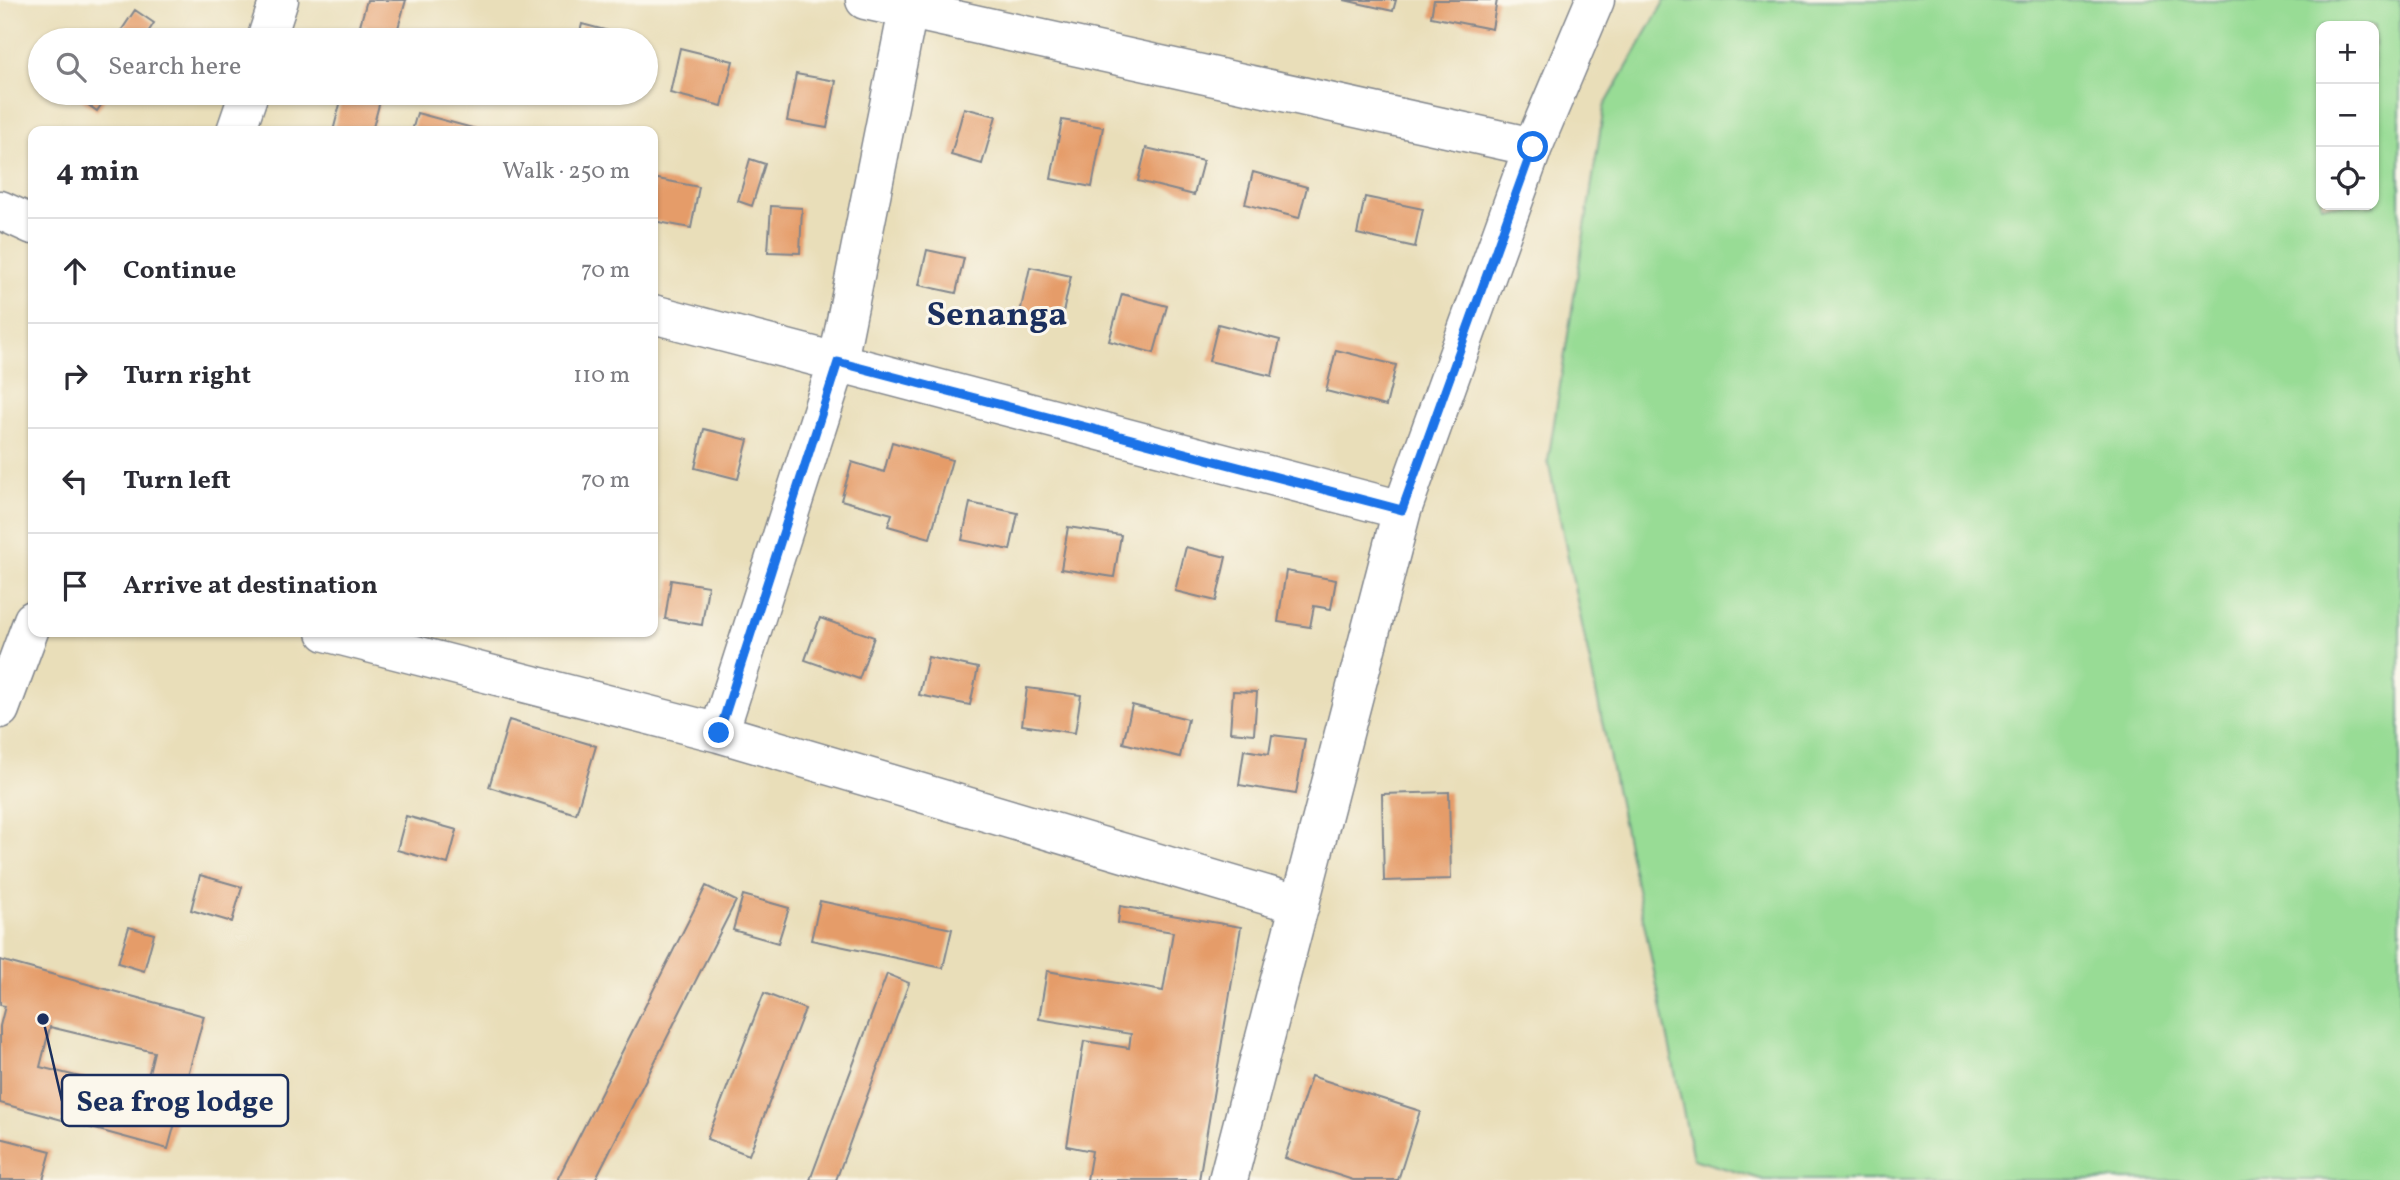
<!DOCTYPE html>
<meta charset="utf-8">
<style>
:root{--surface:#fff;--page:#f7f7f7;--text:#2b2b33;--muted:#7c7c81;--line:#e1e1e2}
body{margin:0;font-family:Vollkorn,serif;background:var(--page);color:var(--text)}
.controls{position:absolute;right:21px;top:21px;display:grid;overflow:hidden;border-radius:14px;box-shadow:0 2px 5px #0004}
.controls button{width:63px;height:63px;display:grid;place-items:center;padding:0;border:0;border-bottom:2px solid var(--line);background:var(--surface);color:var(--text);font:35px sans-serif}
.stop{position:absolute;width:21px;height:21px;margin:-16px;border:5px solid #1a73e8;border-radius:50%;background:#fff}
.stop.end{background:#1a73e8;border-color:#fff;box-shadow:0 2px 7px #0008}
.list{margin:0;padding:0;list-style:none}
h2{display:flex;justify-content:space-between;align-items:center;height:91px;margin:0;padding:0 28px;font-size:30px}
h2 small{font-size:23px;font-weight:400;color:var(--muted)}
.list li{display:grid;grid-template-columns:46px 1fr auto;gap:21px;align-items:center;box-sizing:border-box;height:105px;padding:0 28px;border-top:2px solid var(--line)}
.list b{display:block;font-size:26px;white-space:nowrap}
.list em{font-size:23px;font-style:normal;color:var(--muted)}
.icon{flex:none;width:38px;height:38px;fill:none;stroke:currentColor;stroke-width:2;stroke-linecap:round;stroke-linejoin:round}
.map{position:relative;flex:none;width:2400px;height:1180px;overflow:hidden}
.search{position:absolute;background:var(--surface);box-shadow:0 2px 5px #0004;left:28px;top:28px;width:630px;height:77px;display:flex;align-items:center;gap:18px;box-sizing:border-box;padding:0 24px;border-radius:38px;color:var(--muted);font-size:26px}
.panel{position:absolute;background:var(--surface);box-shadow:0 2px 5px #0004;left:28px;top:126px;width:630px;height:511px;border-radius:14px}
.map>svg:first-child{display:block}
.green{fill:#98dc95;stroke:#5a867a;stroke-width:2;fill-rule:evenodd}
.building{fill:#e59c69;fill-rule:evenodd}
.lines{fill:none;stroke-linecap:round;stroke-linejoin:round}
.minor-casing{stroke:#82868c;stroke-width:41}
.minor{stroke:#fff;stroke-width:38}
.route{stroke:#1a73e8;stroke-width:9}
.labels{text-anchor:middle;dominant-baseline:central;stroke-width:6;stroke-linejoin:round;paint-order:stroke}
.district-label{font-size:35px;font-weight:bold;fill:#1b2f5e;stroke:#fbf7ec}
.leader{fill:none;stroke:#1b2f5e;stroke-width:2.5}
.callout-dot{fill:#1b2f5e;stroke:#fbf7ec;stroke-width:2.5}
.callout{fill:#fbf7ec;stroke:#1b2f5e;stroke-width:2.5}
.callout-label{font-size:30px;text-anchor:middle;font-weight:bold;fill:#1b2f5e}
</style>
<div class="map">
<svg width="2400" height="1180" viewBox="0 0 2400 1180">
<rect width="100%" height="100%" fill="#fbf7ec"/>
<filter id="ink" filterUnits="userSpaceOnUse"><feTurbulence type="fractalNoise" baseFrequency=".0143" numOctaves="2"/><feDisplacementMap in="SourceGraphic" scale="14" xChannelSelector="R" yChannelSelector="G"/><feConvolveMatrix kernelMatrix="1 2 1 2 8 2 1 2 1" color-interpolation-filters="sRGB"/></filter>
<filter id="wash" filterUnits="userSpaceOnUse"><feTurbulence type="fractalNoise" baseFrequency=".00686" numOctaves="4" result="noise"/><feDisplacementMap in="SourceGraphic" scale="28" xChannelSelector="R" yChannelSelector="G"/><feGaussianBlur stdDeviation="1.57" result="paint"/><feColorMatrix in="noise" values="0 0 0 0 0 0 0 0 0 0 0 0 0 0 0 0 0 1.4 0 .05"/><feComposite in="paint" operator="in"/></filter>
<g filter="url(#wash)">
<rect width="100%" height="100%" fill="#e9deb9"/>
<path class="green" d="M1665 0H2400V1180H1764L1693 1159 1548 461 1604 107ZM2321 26H2374V205H2321Z"/>
<g id="blocks">
<path class="building" d="M367 0H406L396 35 360 25Z
M1344 0H1396L1393 11Z
M1434 0H1497L1492 29 1431 17Z
M135 10 154 23 143 40H122L117 37Z
M582 24 631 37 630 40H578Z
M680 48 733 61 722 106 670 93Z
M796 74 836 81 827 128 787 121Z
M81 93H109L97 111 77 97Z
M343 93 380 101 372 131H333Z
M964 108 996 116 982 164 951 155Z
M417 113 480 130V131H412Z
M1062 120 1103 127 1092 187 1051 179Z
M1146 148 1203 161 1194 195 1138 181Z
M750 159 765 164 752 206 738 201Z
M1253 172 1307 187 1299 218 1245 204Z
M653 178 699 187 691 228 653 221Z
M1365 197 1423 209 1415 247 1357 234Z
M771 206 802 208 800 253 768 252Z
M927 250 964 258 956 293 919 285Z
M1030 267 1071 276 1061 322 1020 313Z
M1122 294 1167 306 1154 353 1109 341Z
M1218 324 1280 340 1272 376 1209 361Z
M1336 350 1396 365 1386 406 1326 391Z
M704 429 748 440 738 479 695 468Z
M892 442 952 460 930 538 888 526 892 514 841 500 852 462 884 472Z
M970 503 1018 513 1010 550 962 540Z
M1068 527 1121 535 1114 577 1061 569Z
M1186 547 1226 557 1216 601 1175 591Z
M1286 571 1336 580 1331 609 1314 606 1310 627 1278 622Z
M671 580 708 586 702 625 665 619Z
M820 618 874 637 859 679 805 660Z
M928 657 978 668 970 705 919 695Z
M1027 688 1081 695 1075 733 1022 725Z
M1233 691 1257 692 1254 734 1230 732Z
M1132 705 1188 719 1180 757 1123 743Z
M509 720 596 746 576 814 489 787Z
M1272 735 1305 739 1296 794 1239 785 1244 750 1269 754Z
M1449 792 1451 879 1384 881 1382 794Z
M406 816 457 830 448 864 397 850Z
M200 875 242 887 232 922 191 910Z
M706 886 736 901 595 1180H557Z
M743 895 789 908 778 943 733 930Z
M820 901 952 929 943 968 811 940Z
M1120 906 1241 927 1199 1180H1087L1092 1151 1067 1146 1084 1041 1129 1048 1131 1034 1039 1019 1047 971 1163 991 1173 932 1118 923Z
M129 927 154 934 144 971 118 963Z
M0 960 204 1016 168 1149 0 1103V1026L5 1006 0 1005ZM50 1027 154 1052 144 1093 40 1067Z
M887 974 909 983 836 1180H810Z
M764 993 805 1009 749 1155 707 1139Z
M1311 1076 1420 1111 1398 1180H1353L1285 1158Z
M0 1138 51 1151 43 1180H0Z"/>
</g>
</g>
<g filter="url(#ink)">
<use href="#blocks" fill-opacity="0" stroke="#82868c" stroke-width="2"/>
<g class="lines">
<g class="minor-casing">
<path id="minor" d="M865 0 1533 147
M266 40 279 0
M236 131 249 93
M0 210 33 225
M653 314 1402 510
M326 632 719 733 1300 905
M0 709 33 620
M719 733 838 361 910 0
M1228 1180 1402 510 1533 147 1595 0"/>
</g>
<use href="#minor" class="minor"/>
</g>
</g>
<g class="lines" filter="url(#ink)">
<path class="route" d="M719 733 838 362 1402 510 1533 147"/>
</g>
<g class="labels">
<g class="district-label">
<text x="997" y="316">Senanga</text>
</g>
</g>
<path class="leader" d="M43 1019L62 1101"/>
<circle class="callout-dot" cx="43" cy="1019" r="7"/>
<rect class="callout" x="62" y="1075" width="226" height="51" rx="7"/>
<g class="callout-label">
<text x="175" y="1111">Sea frog lodge</text>
</g>
</svg>
<div class="controls">
<button>+</button>
<button>−</button>
<button><svg class="icon" aria-label="locate" viewBox="0 0 24 24"><circle cx="12" cy="12" r="6"/><path d="M12 2v4M12 18v4M2 12h4M18 12h4"/></svg></button>
</div>
<div class="stop" style="left:1533px;top:147px"></div>
<div class="stop end" style="left:719px;top:733px"></div>
<div class="search"><svg class="icon" aria-label="search" viewBox="0 0 24 24"><circle cx="10" cy="10" r="6"/><path d="M15 15l6 6"/></svg>Search here</div>
<section class="panel">
<h2>4 min<small>Walk · 250 m</small></h2>
<ul class="list">
<li><svg class="icon" aria-label="ahead" viewBox="0 0 24 24"><path d="M12 20V5M6 11l6-6 6 6"/></svg><div><b>Continue</b></div><em>70 m</em></li>
<li><svg class="icon" aria-label="right" viewBox="0 0 24 24"><path d="M7 20v-9h11M14 6l5 5-5 5"/></svg><div><b>Turn right</b></div><em>110 m</em></li>
<li><svg class="icon" aria-label="left" viewBox="0 0 24 24"><path d="M17 20v-9H6M10 6l-5 5 5 5"/></svg><div><b>Turn left</b></div><em>70 m</em></li>
<li><svg class="icon" aria-label="arrive" viewBox="0 0 24 24"><path d="M6 21V4h12l-3 4 3 4H6"/></svg><div><b>Arrive at destination</b></div></li>
</ul>
</section>
</div>
